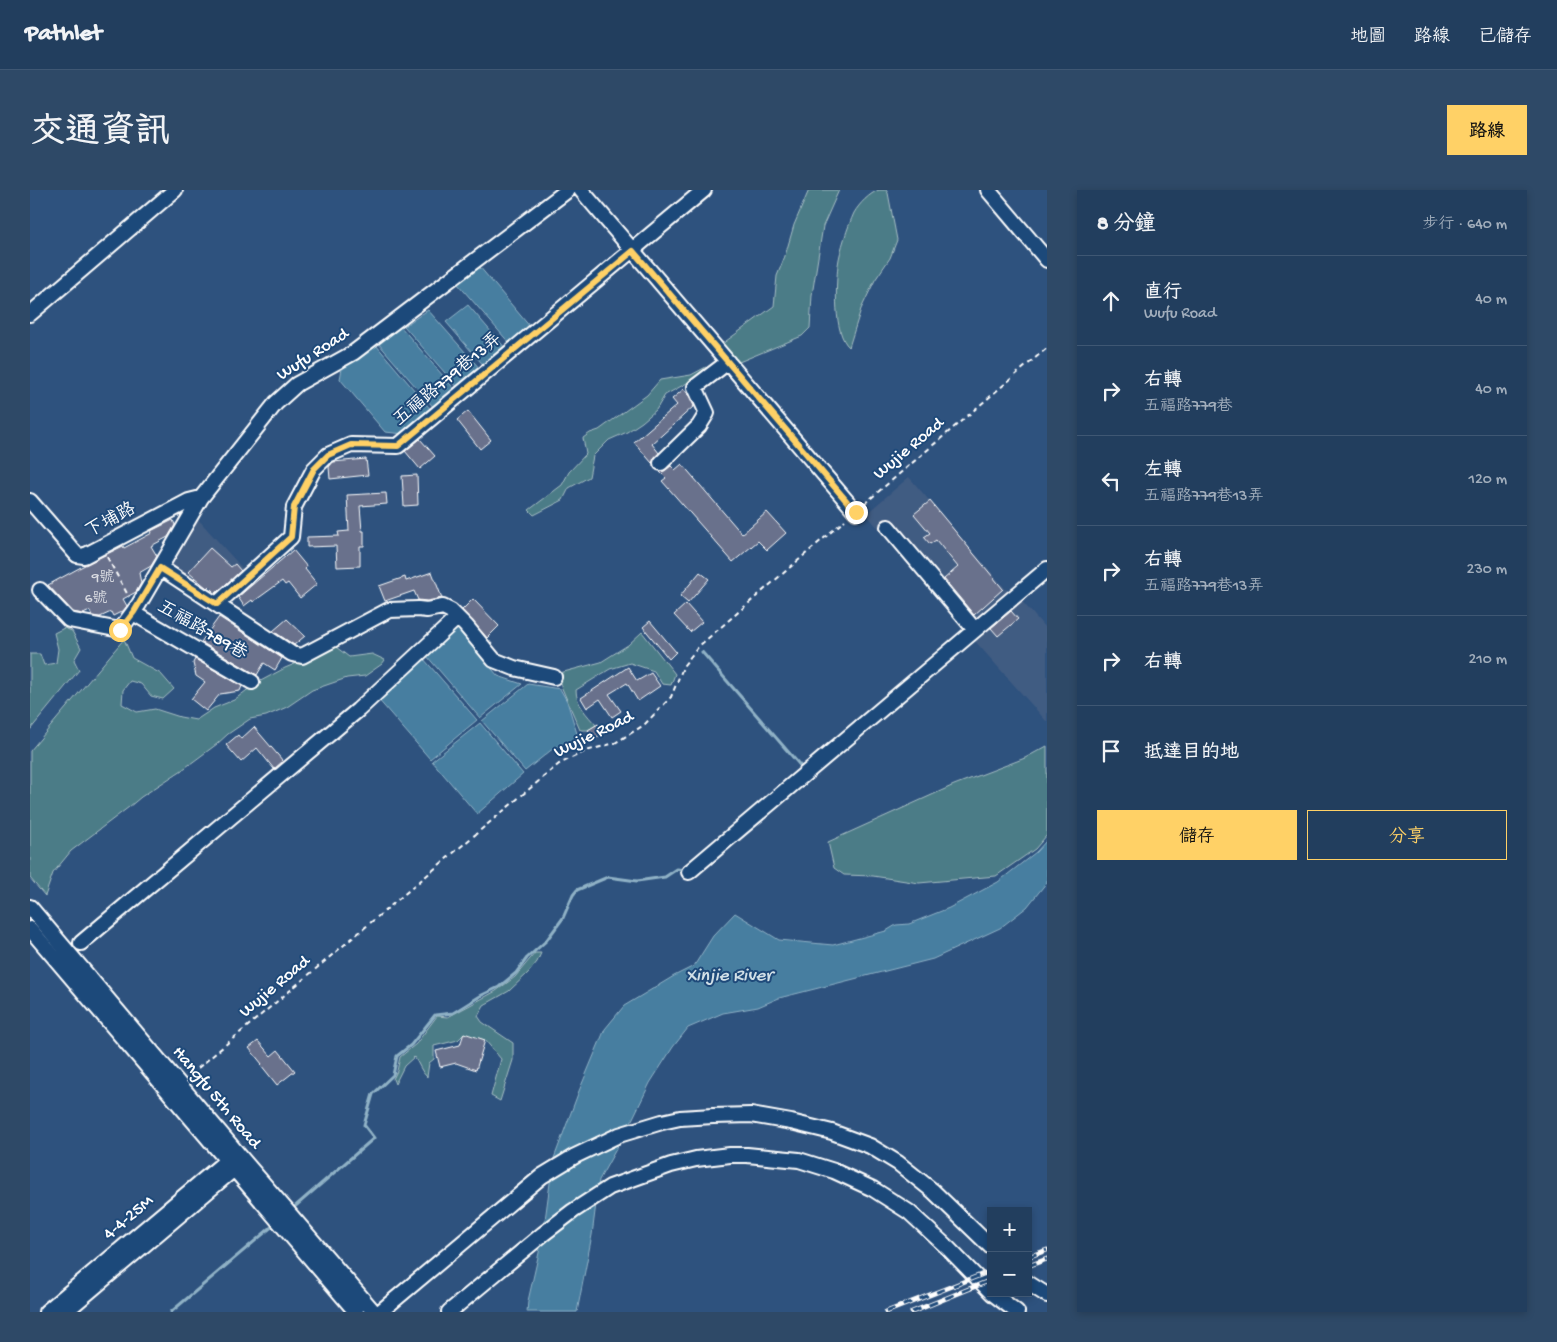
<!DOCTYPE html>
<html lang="zh-TW">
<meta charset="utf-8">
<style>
:root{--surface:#223e5e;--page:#2e4967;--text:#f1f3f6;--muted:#a2aebc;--line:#3f5773;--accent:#ffd166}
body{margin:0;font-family:"Gochi Hand","LXGW WenKai TC",sans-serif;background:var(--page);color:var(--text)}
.controls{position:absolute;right:15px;bottom:15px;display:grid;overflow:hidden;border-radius:0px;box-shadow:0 2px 8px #0003}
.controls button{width:45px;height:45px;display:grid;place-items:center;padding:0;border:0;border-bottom:1px solid var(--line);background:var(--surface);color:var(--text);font:25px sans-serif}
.stop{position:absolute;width:15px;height:15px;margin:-11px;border:4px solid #ffd166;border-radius:50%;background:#fff}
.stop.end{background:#ffd166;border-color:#fff;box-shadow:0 1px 5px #0008}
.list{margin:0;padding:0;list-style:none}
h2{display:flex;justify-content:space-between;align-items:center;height:65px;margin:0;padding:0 20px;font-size:21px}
h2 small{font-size:16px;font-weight:400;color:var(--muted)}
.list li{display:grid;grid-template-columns:32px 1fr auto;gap:15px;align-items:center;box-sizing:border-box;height:90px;padding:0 20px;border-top:1px solid var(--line)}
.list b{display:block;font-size:19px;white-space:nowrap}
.list p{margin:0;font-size:16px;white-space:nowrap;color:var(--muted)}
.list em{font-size:16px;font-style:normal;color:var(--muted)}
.actions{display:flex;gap:10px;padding:15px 20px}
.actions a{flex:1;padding:11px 0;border:1px solid var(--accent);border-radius:0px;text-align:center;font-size:18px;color:var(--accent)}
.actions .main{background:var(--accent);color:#111}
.icon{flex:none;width:28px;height:28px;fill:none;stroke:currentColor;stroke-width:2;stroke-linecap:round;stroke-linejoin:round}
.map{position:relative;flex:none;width:1017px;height:1122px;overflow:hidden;border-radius:0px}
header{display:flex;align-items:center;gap:30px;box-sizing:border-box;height:70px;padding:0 25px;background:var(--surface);border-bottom:1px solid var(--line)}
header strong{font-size:24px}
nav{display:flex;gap:28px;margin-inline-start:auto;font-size:18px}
.intro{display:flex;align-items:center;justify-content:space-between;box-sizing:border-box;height:120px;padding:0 30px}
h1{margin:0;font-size:35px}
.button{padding:12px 22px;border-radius:0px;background:var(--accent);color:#111;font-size:18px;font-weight:700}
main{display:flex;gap:30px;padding:0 30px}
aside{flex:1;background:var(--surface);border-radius:0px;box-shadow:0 2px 8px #0003}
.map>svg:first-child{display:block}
.built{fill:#405b82}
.green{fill:#4c7c87;stroke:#a6bec3}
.water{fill:#467ea0;stroke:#90b2c6}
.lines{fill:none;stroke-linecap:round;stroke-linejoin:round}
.stream{stroke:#90b2c6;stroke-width:3}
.building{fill:#69718c;stroke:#fff}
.minor-casing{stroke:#fff;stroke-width:18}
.path{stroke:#fff;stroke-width:2;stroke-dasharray:5 4;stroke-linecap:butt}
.minor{stroke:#1f4a7a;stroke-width:14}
.rail-casing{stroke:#fff;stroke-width:5}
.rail{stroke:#1f4a7a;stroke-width:3;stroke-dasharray:9;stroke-linecap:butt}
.route{stroke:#ffd166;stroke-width:6}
.labels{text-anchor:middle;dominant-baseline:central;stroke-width:4;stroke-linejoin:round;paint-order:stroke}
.number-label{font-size:15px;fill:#dadce2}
.street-label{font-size:18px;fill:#fff;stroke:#1f4a7a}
.water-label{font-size:19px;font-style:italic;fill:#d1dfe7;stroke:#1f4a7a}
</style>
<header>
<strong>Pathlet</strong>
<nav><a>地圖</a><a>路線</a><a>已儲存</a></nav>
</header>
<div class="intro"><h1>交通資訊</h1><a class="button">路線</a></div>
<main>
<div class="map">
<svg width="1017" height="1122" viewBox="0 0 1017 1122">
<rect width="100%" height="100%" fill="#2e527e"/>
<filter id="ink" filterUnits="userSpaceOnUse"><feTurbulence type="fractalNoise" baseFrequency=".02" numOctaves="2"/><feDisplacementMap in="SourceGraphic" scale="10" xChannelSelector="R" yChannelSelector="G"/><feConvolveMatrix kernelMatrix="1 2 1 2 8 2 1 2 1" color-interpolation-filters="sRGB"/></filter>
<g filter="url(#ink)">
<path class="built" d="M879 287 980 404 937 440 836 324Z
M166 327 215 381 185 408 160 391 138 371Z
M990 409 1017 440V532L944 450Z"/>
<path class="green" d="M779 0H809L793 36 782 105 780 138 772 146 709 172 692 154 744 116 747 86 755 66 764 35Z
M849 0H856L858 3 867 50 860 68 845 90 831 119 819 157C803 143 806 95 808 75 810 60 818 36 824 23 829 14 840 3 849 0Z
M676 177 679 181 635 205 626 220 612 232 597 242 579 250 563 266 559 287 539 298 533 310 504 325 499 320 532 295 539 282 556 264 553 248 560 243 569 240 617 205 630 190 661 185Z
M34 438 42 441 51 458 44 470 49 480 0 540V464H10L14 475 26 473 28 459 24 443Z
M612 442 645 484 641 495 632 494 624 481 600 473 580 479 546 500C546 514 557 525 566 535L558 540H550L531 496 530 483 571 472 598 455Z
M94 449 102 468 131 484 144 499 133 509 121 506 111 494 100 491 93 500 92 514 107 522 125 519 150 527 166 530 184 518 204 510 225 494 255 478 306 457 319 467 342 464 355 470 352 474 335 486 317 488 282 500 257 517 236 526 220 529 198 544 187 554 152 580 111 607 99 617 41 661 23 683 15 706 0 688V561Z
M1017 556V645L1005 659 966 686 889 693 843 686 814 685 804 678 798 652 924 595 995 568Z
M505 763H511L507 772 498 783 479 801 454 815 448 826 452 832 483 853V870L470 911 461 906 471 869 455 850 434 844 428 850 404 856V869L399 873 397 887C391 882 389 873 384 867L374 876 365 894 363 889 367 881 370 867 386 854 407 826 418 827 466 801 485 787Z"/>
<path class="water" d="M449 76 501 138 481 155 427 93Z
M438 115 476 159 455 177 416 132Z
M398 120 451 180 429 199 374 136Z
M371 137 426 201 405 219 348 153Z
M346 155 402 221 375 244 355 242 310 189 312 179Z
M426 437 468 486 492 494 450 528 396 465Z
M393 468 447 530 400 569 347 508Z
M498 494 530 499 537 511 549 550 525 557 495 581 452 531Z
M450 533 493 584 447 624 402 571Z
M1017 650V692L997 717 970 738 903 769 749 808 728 817 693 823 658 838 643 857 620 893 601 932 569 990 562 1045 547 1122H497L498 1111 513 1045 523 971 549 901 575 839 594 816 644 786 664 776 683 746 705 723 749 750 803 755 856 741 866 735 879 734 919 718 968 692 1006 662Z"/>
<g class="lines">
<path class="stream" d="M672 462 774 580
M261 1020 344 948 334 935 343 904 363 885 367 866 381 855 405 825 423 823 452 805 469 797 486 783 497 768 516 751 533 728 543 705 547 700 578 687 607 691 635 687 647 679 656 680
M141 1122 245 1034"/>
</g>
<path class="building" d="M654 199 658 204 664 216 622 254 629 263 625 267 622 273 604 252 647 215 642 209Z
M438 221 461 250 450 259 427 230Z
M390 249 405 266 390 279 375 261Z
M336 269 338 285 300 289 299 277 303 272Z
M652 274 712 344 737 322 756 343 737 360 728 351 703 372 632 291 636 288 630 282 634 281 641 276 645 280Z
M387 285 388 315 374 316 372 286Z
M356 303 357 314 330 316 332 341H334V356H330V376L307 377 306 356 277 357V347L309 346 308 342 319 341 317 305Z
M900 311 973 399 944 425 914 389 928 377 906 350 900 354 894 347 900 343 884 324Z
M143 330 145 335 138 347 121 356 127 366 121 376 109 383 111 393 106 402 93 409 97 416 93 421 83 426 81 422 70 427 62 426 60 421 53 424 43 422 18 395 51 377 93 356 94 358 122 343 121 341Z
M180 358 201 377 205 374 211 381 186 403 179 396 177 398 158 382Z
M263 360 277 377 275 379 287 394 270 408 258 393 255 395 252 391 223 412 222 410 214 416 208 407Z
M402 382 412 408 397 411 388 410 384 401 355 411 349 396 375 387 376 391Z
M670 382 679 389 658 413 650 406Z
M443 409 469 436 457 448 432 420Z
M656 414 672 432 660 442 644 425Z
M981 421 988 429 968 446 961 438Z
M189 427 252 468 245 480 234 473 227 485 171 452Z
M257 429 275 446 264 455 243 441Z
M620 431 646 462 639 469 613 437Z
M165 469 212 496 210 501 190 504 176 521 161 509 175 492 166 486 163 473Z
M598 477 607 491 621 483 630 496 608 511 597 493 579 504 591 521 582 527 570 509 557 518 551 508Z
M568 534 574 543 564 550 558 540Z
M224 537 253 571 244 579 227 558 211 572 196 555 208 545 211 549Z
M434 843 455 850 446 880 426 873 410 877 406 861 430 855Z
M228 851 241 866 248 860 265 881 247 895 231 875 232 874 219 858Z"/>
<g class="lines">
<g class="minor-casing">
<path id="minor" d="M551 0 826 322
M958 0 1017 70
M0 124 145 0
M631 273 669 236 677 223 665 197 698 172
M0 311 47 365 54 366 159 311 171 308
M858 337 945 440
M131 378 262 464 272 466 359 420 388 419 397 420 413 417 421 421 436 436 464 470 484 478 524 487
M10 400 39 430 90 440 109 414 171 308 246 213 267 194 323 163 538 0
M187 414 261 347 264 317 284 279 298 265 321 255 368 256 674 0
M103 423 222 492
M659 682 1017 379
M0 717 214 971 344 1122
M0 739 326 1122
M51 753 328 520 427 428
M998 1093 1017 1105
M962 1103 987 1122
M16 1122 202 966
M35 1122 210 974
M350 1122 512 986 545 966 589 945 632 932 650 928 683 926 721 925 761 932 802 942 840 956 868 973 903 1001 961 1057
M419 1122 513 1044 543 1021 580 997 641 975 666 969 700 965H717L769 970 804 981 843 999 879 1022 918 1058 961 1102"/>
</g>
<path class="path" d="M834 314 1017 158
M77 367 99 407
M168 878 529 574 556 561 585 553 614 535 641 507 654 475 669 456 815 330"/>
<use href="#minor" class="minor"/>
<g class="rail-casing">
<path id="rail" d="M998 1067 1017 1060
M998 1076 1017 1069
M856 1122 961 1081
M882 1122 961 1090"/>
</g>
<use href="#rail" class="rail"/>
</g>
</g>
<g class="lines" filter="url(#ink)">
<path class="route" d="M90 440 104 422 130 378 187 414 261 347 264 317 284 279 298 265 321 255 368 256 603 61 826 322"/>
</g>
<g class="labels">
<g class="number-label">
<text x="73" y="388">9號</text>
<text x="66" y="409">6號</text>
</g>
<g class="street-label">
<text transform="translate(283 165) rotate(-33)">Wufu Road</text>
<text transform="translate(418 190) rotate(-40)">五福路779巷13弄</text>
<text transform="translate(879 259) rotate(-40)">Wujie Road</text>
<text transform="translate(81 331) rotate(-28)">下埔路</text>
<text transform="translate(172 441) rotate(30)">五福路789巷</text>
<text transform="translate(564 545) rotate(-26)">Wujie Road</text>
<text transform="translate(245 797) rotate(-40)">Wujie Road</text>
<text transform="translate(186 908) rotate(50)">Hangfu 5th Road</text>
<text transform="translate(99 1028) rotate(-40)">4-4-25M</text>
</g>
<g class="water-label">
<text x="699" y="786">Xinjie River</text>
</g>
</g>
</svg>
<div class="controls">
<button>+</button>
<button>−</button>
</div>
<div class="stop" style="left:90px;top:440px"></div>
<div class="stop end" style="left:826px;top:322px"></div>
</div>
<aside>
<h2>8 分鐘<small>步行 · 640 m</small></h2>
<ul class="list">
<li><svg class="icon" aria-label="ahead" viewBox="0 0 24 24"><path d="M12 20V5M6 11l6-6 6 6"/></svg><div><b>直行</b><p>Wufu Road</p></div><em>40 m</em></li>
<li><svg class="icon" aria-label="right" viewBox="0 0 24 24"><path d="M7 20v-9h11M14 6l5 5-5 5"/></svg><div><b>右轉</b><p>五福路779巷</p></div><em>40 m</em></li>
<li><svg class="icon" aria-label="left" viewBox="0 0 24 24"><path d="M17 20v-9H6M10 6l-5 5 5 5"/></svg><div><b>左轉</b><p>五福路779巷13弄</p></div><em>120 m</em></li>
<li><svg class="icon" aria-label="right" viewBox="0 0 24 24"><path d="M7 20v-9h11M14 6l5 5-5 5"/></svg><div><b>右轉</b><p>五福路779巷13弄</p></div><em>230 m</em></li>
<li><svg class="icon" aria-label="right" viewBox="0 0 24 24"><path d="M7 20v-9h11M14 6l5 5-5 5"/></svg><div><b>右轉</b></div><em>210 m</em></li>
<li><svg class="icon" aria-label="arrive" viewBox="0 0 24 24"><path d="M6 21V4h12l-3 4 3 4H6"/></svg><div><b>抵達目的地</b></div></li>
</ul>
<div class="actions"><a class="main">儲存</a><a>分享</a></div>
</aside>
</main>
